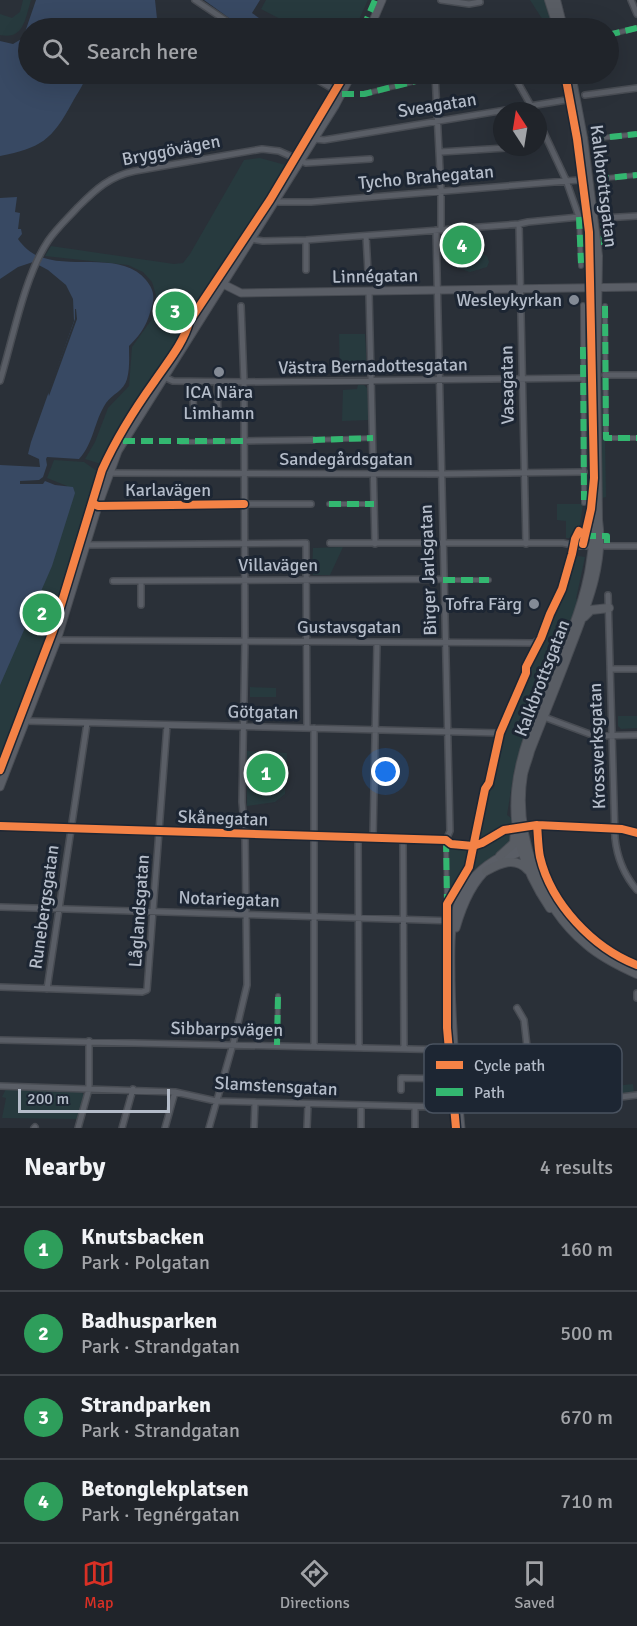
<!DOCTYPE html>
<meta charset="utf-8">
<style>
:root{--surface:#20242a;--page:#282c32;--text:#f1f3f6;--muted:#a2a4a8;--line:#3d4147;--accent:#d93025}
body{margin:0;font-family:Signika,sans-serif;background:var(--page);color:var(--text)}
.compass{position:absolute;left:493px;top:102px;width:54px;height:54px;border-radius:50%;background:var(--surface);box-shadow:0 6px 24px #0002;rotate:348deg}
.scale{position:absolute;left:18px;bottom:15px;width:152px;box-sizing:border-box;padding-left:6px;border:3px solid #b4bcc9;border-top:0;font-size:16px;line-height:21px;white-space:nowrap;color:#b4bcc9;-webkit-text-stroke:4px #1d2633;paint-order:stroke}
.you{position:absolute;left:386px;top:772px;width:21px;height:21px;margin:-15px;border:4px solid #fff;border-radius:50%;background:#1a73e8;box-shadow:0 0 0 9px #1a73e833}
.badge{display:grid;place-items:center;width:39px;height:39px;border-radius:50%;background:var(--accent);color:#fff;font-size:20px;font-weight:700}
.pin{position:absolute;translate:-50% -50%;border:3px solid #fff;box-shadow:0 2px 6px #0006}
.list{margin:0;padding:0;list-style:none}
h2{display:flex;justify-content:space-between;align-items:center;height:78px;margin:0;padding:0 24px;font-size:26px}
h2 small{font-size:20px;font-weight:400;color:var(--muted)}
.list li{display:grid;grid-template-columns:39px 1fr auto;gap:18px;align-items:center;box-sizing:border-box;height:84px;padding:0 24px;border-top:2px solid var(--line)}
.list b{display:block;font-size:22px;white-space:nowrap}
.list p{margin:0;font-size:20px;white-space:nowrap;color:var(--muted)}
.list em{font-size:20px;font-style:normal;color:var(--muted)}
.icon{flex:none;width:33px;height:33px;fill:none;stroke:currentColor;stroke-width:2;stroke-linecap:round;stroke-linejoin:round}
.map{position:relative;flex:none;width:637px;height:1128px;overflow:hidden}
.search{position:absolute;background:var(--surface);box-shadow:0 6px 24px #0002;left:18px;right:18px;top:18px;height:66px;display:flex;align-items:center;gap:15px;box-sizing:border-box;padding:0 21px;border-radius:33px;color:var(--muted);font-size:22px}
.sheet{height:414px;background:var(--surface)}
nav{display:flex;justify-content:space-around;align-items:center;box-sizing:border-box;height:84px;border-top:2px solid var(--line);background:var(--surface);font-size:16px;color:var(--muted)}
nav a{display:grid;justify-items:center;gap:3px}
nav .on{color:var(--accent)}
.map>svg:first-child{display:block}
.green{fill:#273a3e}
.water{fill:#384963}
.pier{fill:#2a3038}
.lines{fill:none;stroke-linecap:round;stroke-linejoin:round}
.pedestrian-casing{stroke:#484c53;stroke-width:6}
.minor-casing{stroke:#484c53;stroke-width:8}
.tertiary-casing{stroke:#484c53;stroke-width:9}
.secondary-casing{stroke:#484c53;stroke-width:10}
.pedestrian{stroke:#5a5e66;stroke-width:4}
.minor{stroke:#5a5e66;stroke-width:5}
.tertiary{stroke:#5a5e66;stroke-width:7}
.secondary{stroke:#595d64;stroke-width:8}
.quiet{stroke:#33b770;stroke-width:6;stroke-dasharray:12 6;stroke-linecap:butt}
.cycleway-casing{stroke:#1d2633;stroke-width:11}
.cycleway{stroke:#f48246;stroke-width:8}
.poi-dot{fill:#848b96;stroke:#1d2633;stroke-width:2}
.labels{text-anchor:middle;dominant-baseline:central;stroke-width:6;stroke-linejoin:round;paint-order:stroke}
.street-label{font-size:18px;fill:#b4bcc9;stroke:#1d2633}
.poi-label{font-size:18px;fill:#b4bcc9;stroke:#1d2633;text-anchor:end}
.key{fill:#1d2633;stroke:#4a5360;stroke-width:1.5}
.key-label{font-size:16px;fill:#b4bcc9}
</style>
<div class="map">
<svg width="637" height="1128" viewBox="0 0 637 1128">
<rect width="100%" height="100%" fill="#2a3038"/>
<path class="green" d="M23 0H31C25 19 24 40 0 35V14L12 18 20 12Z
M266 0H368L355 28H290L286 22 261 9Z
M530 0H547L556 28H548Z
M260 158 289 166 152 379 101 464 85 459 95 442 108 408 129 386 132 347 152 319 156 303V295L152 282 143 272 128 265 45 256 51 246 174 264 183 263 190 254 244 160Z
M450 241H473V248L457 250 451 254Z
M473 249 487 256 489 262 487 267 470 272 455 267 453 259 457 253Z
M339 334H365L367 372 365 375H340Z
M601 380H604L606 497 602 498Z
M358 385H364L367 388 369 420 342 421 343 390 357 389Z
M54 460 84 462 101 474 49 634 0 763V676L67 486 47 478Z
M557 504H583L580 525 572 538H566V521L557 520Z
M343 547 330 575H313L312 570 313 548Z
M578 556 585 557 576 599 579 600 574 617 521 746 514 771 507 815 511 818 514 833 511 842 480 867 452 914 448 917V842L476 843 488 790 493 789 495 785 493 779 504 730 525 681 532 676V672L528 668C548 633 563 596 575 557Z
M250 687 276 688V697H250Z
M618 716H637V728L621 729 618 726Z
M247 751 287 753 285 794 275 802 247 806Z
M603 1062 606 1087 633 1084 634 1093 537 1105 533 1070Z
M6 1089 81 1091 84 1096 77 1119 2 1118 6 1098 2 1097Z"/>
<path class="water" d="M36 0H155L158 28H114V24L110 21 106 22 101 28H28V74H87C84 84 77 94 72 103 52 140 41 148 0 156V41L13 44 23 38Z
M204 0H260L252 13 273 28H243Z
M17 197 15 212 20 213 18 229H21L22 234 18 239C25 249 33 255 44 258 74 268 124 252 146 280 153 289 155 295 152 306 147 324 143 332 129 346 129 356 130 368 127 379 124 391 112 394 106 403 94 421 94 443 79 459L47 457 46 459 47 465 43 477 39 480 20 481V484H43L45 481 55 485 73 487 75 493 52 566 0 685V465L40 467 39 459 28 454 31 442 74 321 73 299 66 285 48 270 33 262 18 267 0 279V198Z"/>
<path class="pier" d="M75 309H76L77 319 49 396 48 392 75 319Z"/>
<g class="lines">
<g class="pedestrian-casing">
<path id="pedestrian" d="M608 35 637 28
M364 94 436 76
M592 139 637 134
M597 179 637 175
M579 217 581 266
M603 218 604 245
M583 305 584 503
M605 306 606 438H637
M313 440 372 438
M181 442 244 441
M329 504H374
M113 505 244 504
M444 580H489
M0 826 27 828
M446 840 447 909
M277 1045 278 996"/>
</g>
<g class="minor-casing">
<path id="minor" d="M195 0 237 28
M441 0 469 4 480 2
M631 0 637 14
M488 28 497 26
M143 74 165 76
M307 74 342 94
M435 74 441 190V229
M513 74 534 111
M436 76 448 74
M585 95 637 88
M314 139 324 140 566 100
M440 152 506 148
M275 202H311L579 180
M603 218 637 216
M519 224 526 544
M366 236 368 272
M251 239 263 241 306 240 519 224 528 222 579 217 566 180 538 120
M306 270V240
M369 292 375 544
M605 375H637
M164 377 173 381 244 382 582 378
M0 381C13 339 24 277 48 241 56 229 68 218 78 207 96 189 110 176 135 171L262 149 279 151 306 163 370 159
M192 382 194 416
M217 382 218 417
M244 441 313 440
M109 473 440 474 584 472
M244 504H311
M330 543H563L577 546H637
M86 545 306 543 307 728
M113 581 443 579
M141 581V605
M608 595 615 838C617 857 624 875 637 890
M57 640 534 643 541 638 550 614 562 589 572 554 573 546
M610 669H637
M544 717 595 736 637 735
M25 721 500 733
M314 728V1046
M489 783 500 733 526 673
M27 828 441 840H446L450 831 436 230
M358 837 359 1047
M373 838 377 642
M403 839 404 1048
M0 907 456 921
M0 987 142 992 147 990 167 725
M47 989 87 723
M637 993V998
M517 1008 524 1020 534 1108 637 1095
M0 1040 454 1050
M0 1086 175 1092 216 1101 443 1107
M401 1090V1078L456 1079
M34 1128 35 1127
M78 1128 89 1089V1041
M122 1128 133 1089
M165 1128 175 1092
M209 1128 233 1044 247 985 245 834 242 802 245 641 244 382 241 306
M254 1128 255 1102
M307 1128 308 1104
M361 1128V1105
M415 1128V1107"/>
</g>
<g class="tertiary-casing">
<path id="tertiary" d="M370 28 382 0
M223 284 241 293 637 287
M0 787 57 640 98 506 118 451 335 106 352 74
M501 860 526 850
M456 928C462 907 471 883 489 868
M461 1128C456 1079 452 1030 451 980 451 952 448 921 462 894 474 870 497 856 522 847H526"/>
</g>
<g class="secondary-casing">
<path id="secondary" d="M549 0 558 28
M556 0 563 28
M571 74 583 138 598 256 596 373 598 520C605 567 583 614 567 657 555 689 542 720 530 751 528 759 525 766 523 774 513 833 540 906 586 944 601 957 619 966 637 974
M584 617 591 610 609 608
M500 856 514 843 515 830
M486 871C500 863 515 856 528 870
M550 908C479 803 533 731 572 630 579 612 585 593 589 573 592 557 593 540 597 524"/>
</g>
<use href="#pedestrian" class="pedestrian"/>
<use href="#minor" class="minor"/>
<use href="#tertiary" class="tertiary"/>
<use href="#secondary" class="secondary"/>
<path class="quiet" d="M363 28 375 0
M488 28 497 26
M608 35 637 28
M342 94H364L436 76 435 74
M592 139 637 134
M597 179 637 175
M579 217 581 263
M603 218 604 245
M605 306 606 438H637
M583 347 584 500
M313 440 373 438
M123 441H244
M329 504H374
M584 536H607V546
M443 580H489
M446 840 447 900
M277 1045 278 996"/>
<g class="cycleway-casing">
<path id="cycleway" d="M565 74 577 139 589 232 594 478 591 509 583 544
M92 503 98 506 244 504
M0 770 53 631 102 470C116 439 134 410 154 382 166 364 184 343 189 322L270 200 345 74
M537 825C538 835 538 847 540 857 551 904 593 948 637 965
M0 826 446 840 451 844 473 846 482 843 504 830 537 825 622 829 637 833
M456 1128 447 1028V904L469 867 485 789 489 783 500 733 526 673V667L541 638 550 614 562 589 572 554 575 539 579 531"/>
</g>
<use href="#cycleway" class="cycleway"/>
</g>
<g class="poi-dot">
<circle cx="574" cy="300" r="6"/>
<circle cx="219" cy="372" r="6"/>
<circle cx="534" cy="604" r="6"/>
</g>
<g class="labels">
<g class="street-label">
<text transform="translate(437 105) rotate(-9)">Sveagatan</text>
<text transform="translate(171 150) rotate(-11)">Bryggövägen</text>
<text transform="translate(426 177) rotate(-5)">Tycho Brahegatan</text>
<text transform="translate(604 186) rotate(83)">Kalkbrottsgatan</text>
<text transform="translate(375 276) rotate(-1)">Linnégatan</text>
<text transform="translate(373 366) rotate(-1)">Västra Bernadottesgatan</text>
<text transform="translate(507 385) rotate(-91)">Vasagatan</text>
<text x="346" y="459">Sandegårdsgatan</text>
<text x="168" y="490">Karlavägen</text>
<text x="278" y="565">Villavägen</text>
<text transform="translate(428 570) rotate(-92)">Birger Jarlsgatan</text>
<text x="349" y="627">Gustavsgatan</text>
<text transform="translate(542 678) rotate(-69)">Kalkbrottsgatan</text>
<text transform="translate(263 712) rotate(1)">Götgatan</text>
<text transform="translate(597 746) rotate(-92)">Krossverksgatan</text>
<text transform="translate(223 818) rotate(2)">Skånegatan</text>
<text transform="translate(229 899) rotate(2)">Notariegatan</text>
<text transform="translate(44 907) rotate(-82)">Runebergsgatan</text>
<text transform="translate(139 911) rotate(-86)">Låglandsgatan</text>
<text transform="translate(227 1029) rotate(1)">Sibbarpsvägen</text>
<text transform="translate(276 1086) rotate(3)">Slamstensgatan</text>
</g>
<g class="poi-label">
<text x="562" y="300">Wesleykyrkan</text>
<text x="219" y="392" text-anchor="middle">ICA Nära<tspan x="219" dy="21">Limhamn</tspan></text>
<text x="522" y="604">Tofra Färg</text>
</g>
</g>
<rect x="424" y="1044" width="198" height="69" rx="9" class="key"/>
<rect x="436" y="1061" width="27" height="8" fill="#f48246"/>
<rect x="436" y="1088" width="27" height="8" fill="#33b770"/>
<g class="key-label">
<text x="474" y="1071">Cycle path</text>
<text x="474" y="1098">Path</text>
</g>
</svg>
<svg class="compass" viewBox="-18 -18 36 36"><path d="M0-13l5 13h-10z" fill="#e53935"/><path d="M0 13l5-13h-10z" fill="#a2a4a8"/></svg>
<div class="scale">200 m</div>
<div class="you"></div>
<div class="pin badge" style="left:266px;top:773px;background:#2e9e5b">1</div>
<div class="pin badge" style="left:42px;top:613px;background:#2e9e5b">2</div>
<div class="pin badge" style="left:175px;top:311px;background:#2e9e5b">3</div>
<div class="pin badge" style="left:462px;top:245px;background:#2e9e5b">4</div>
<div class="search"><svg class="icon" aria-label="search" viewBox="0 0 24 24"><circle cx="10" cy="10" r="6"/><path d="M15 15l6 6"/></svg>Search here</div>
</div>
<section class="sheet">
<h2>Nearby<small>4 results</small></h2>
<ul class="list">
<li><span class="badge" style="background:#2e9e5b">1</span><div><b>Knutsbacken</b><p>Park · Polgatan</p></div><em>160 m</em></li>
<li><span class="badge" style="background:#2e9e5b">2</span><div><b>Badhusparken</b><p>Park · Strandgatan</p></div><em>500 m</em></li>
<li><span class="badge" style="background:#2e9e5b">3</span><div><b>Strandparken</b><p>Park · Strandgatan</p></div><em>670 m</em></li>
<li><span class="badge" style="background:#2e9e5b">4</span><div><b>Betonglekplatsen</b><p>Park · Tegnérgatan</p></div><em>710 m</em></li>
</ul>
</section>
<nav>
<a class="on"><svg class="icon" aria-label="map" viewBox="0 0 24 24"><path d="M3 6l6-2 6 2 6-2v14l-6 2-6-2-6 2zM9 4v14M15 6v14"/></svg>Map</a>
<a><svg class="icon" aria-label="directions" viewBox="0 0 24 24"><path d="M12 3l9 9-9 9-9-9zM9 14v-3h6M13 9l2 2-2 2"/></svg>Directions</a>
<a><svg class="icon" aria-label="saved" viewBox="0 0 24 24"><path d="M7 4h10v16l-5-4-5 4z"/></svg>Saved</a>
</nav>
